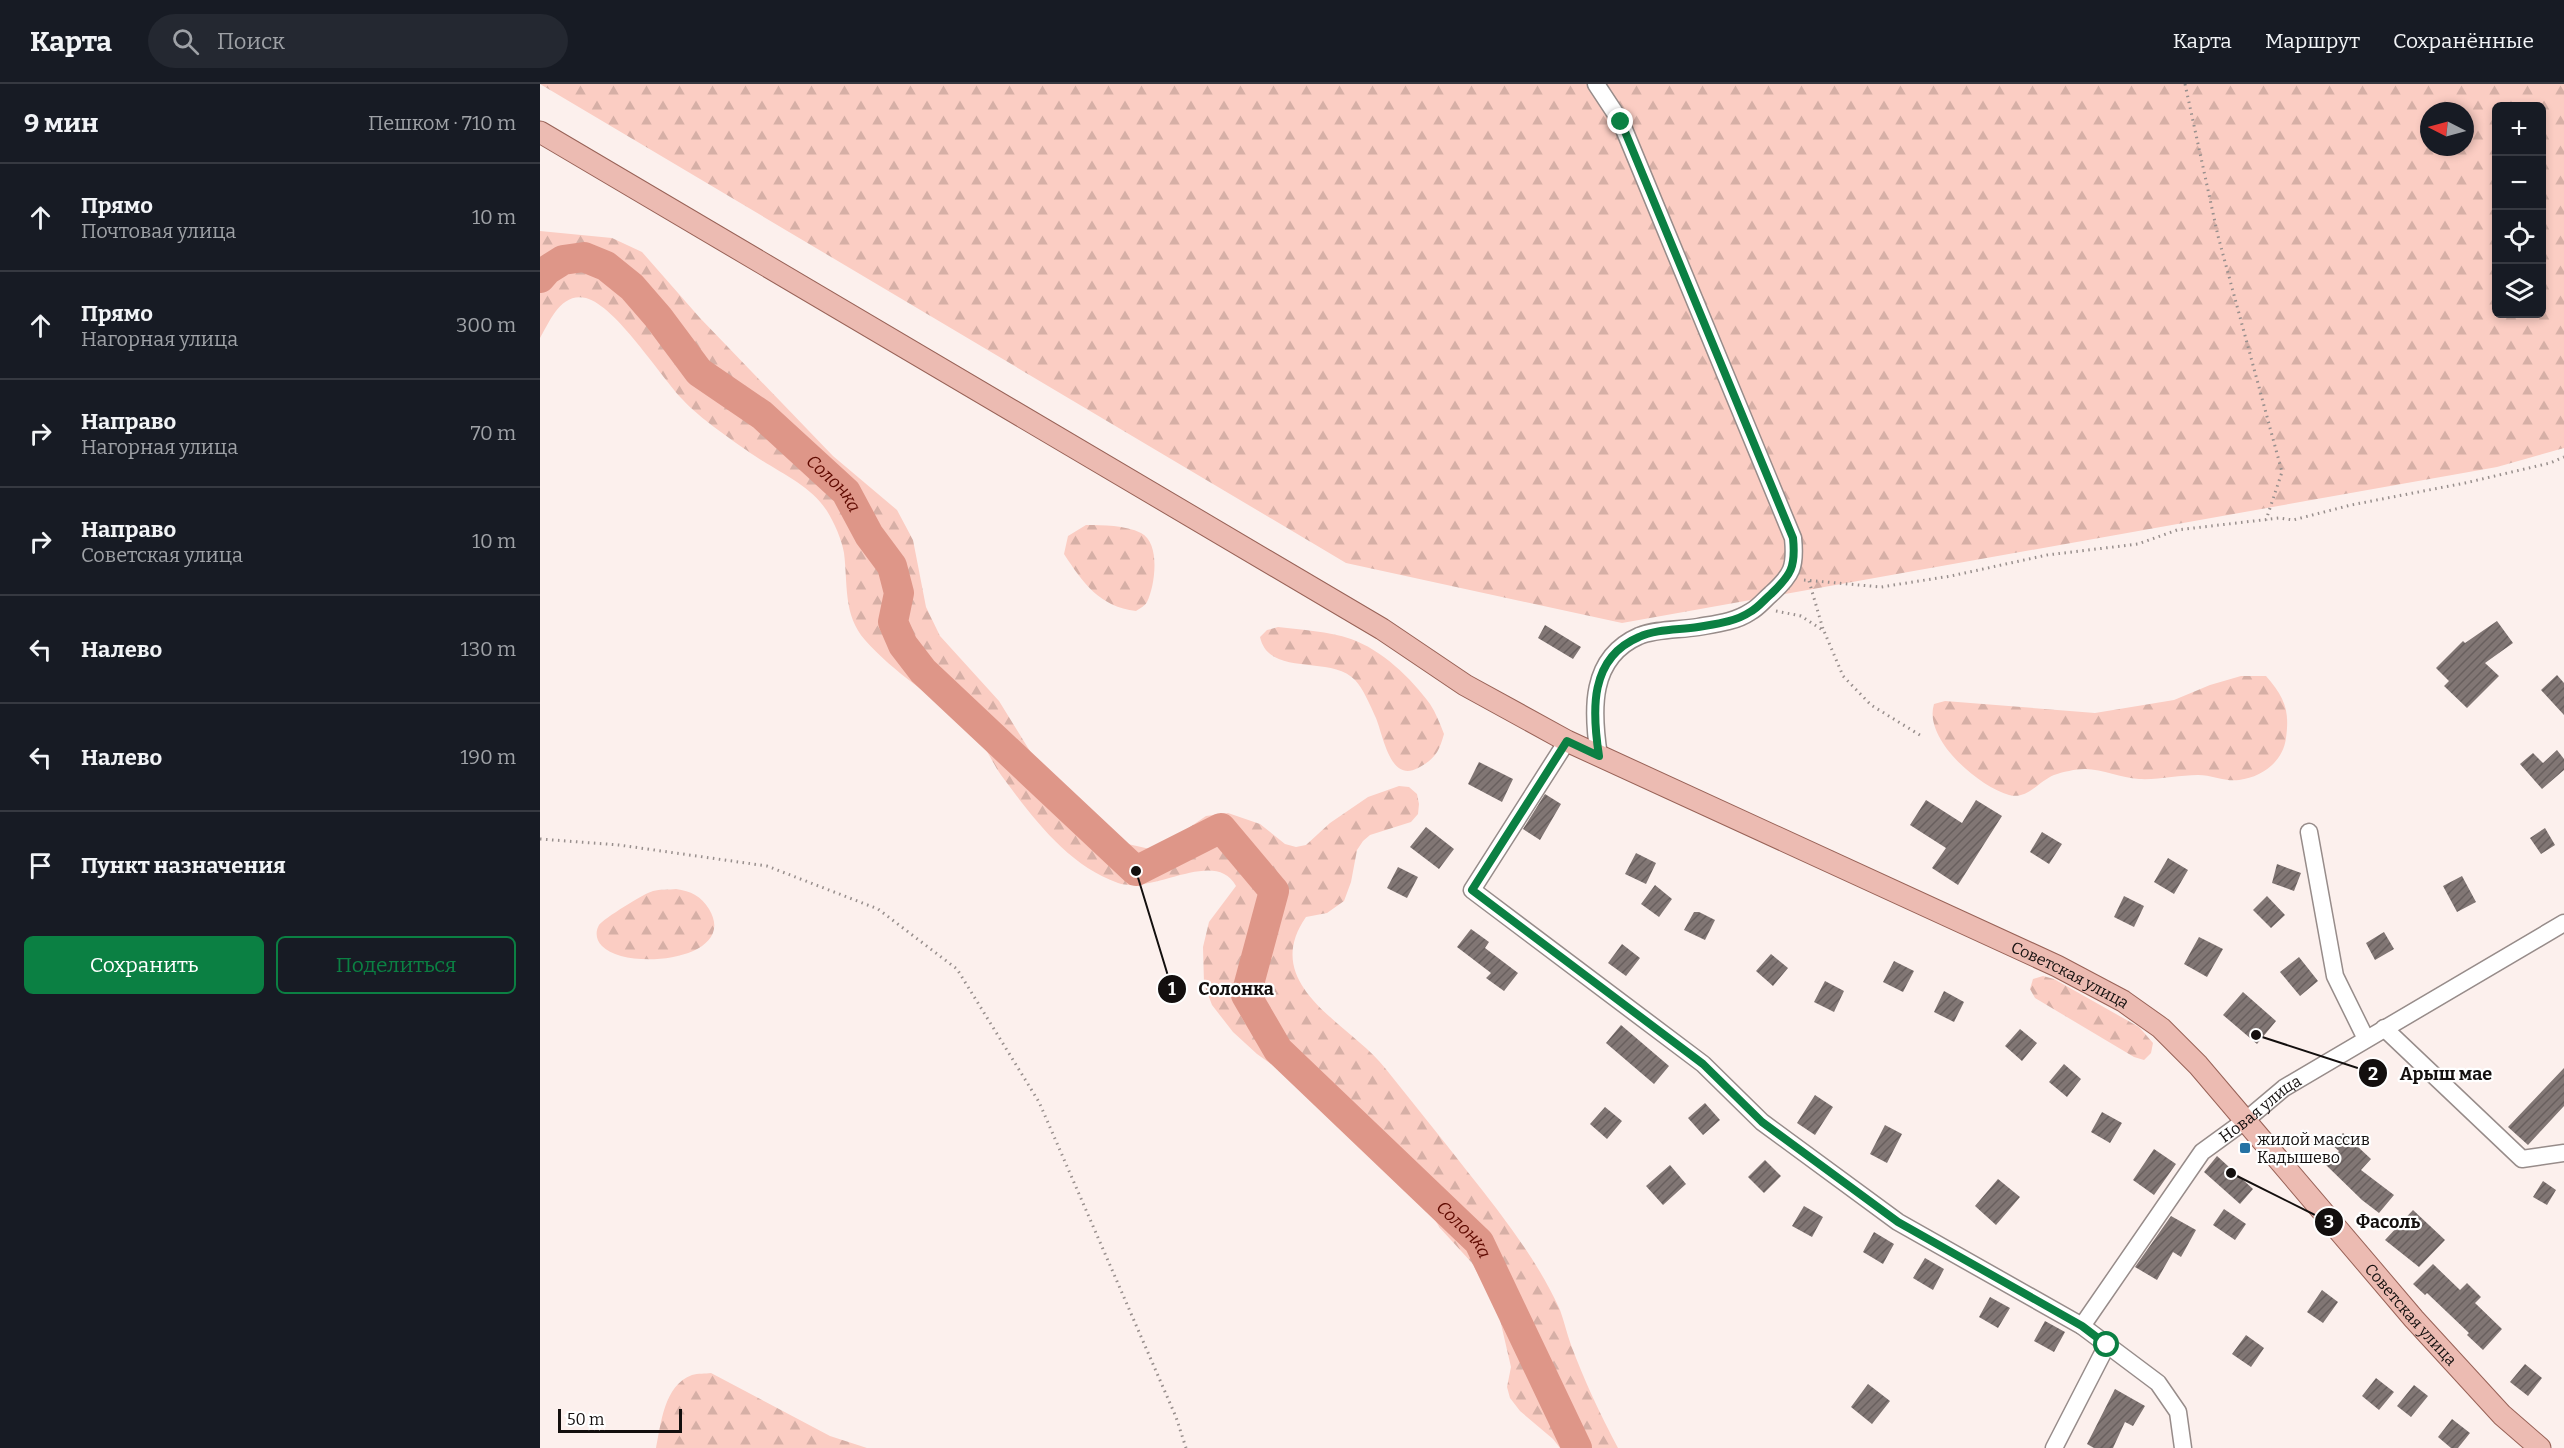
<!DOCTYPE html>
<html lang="ru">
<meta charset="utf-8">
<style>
:root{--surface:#171b24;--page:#242831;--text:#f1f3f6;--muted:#9ea1a6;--line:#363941;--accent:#0b8043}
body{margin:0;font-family:Bitter,serif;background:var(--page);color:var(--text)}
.controls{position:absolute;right:18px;top:18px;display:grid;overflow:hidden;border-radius:9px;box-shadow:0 3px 9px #0003}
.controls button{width:54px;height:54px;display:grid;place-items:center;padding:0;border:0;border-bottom:2px solid var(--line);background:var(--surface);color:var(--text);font:30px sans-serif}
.compass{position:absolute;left:1880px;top:18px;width:54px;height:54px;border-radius:50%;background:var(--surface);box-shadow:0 3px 9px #0003;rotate:276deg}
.scale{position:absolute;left:18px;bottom:15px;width:124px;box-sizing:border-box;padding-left:6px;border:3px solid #130f0e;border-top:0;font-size:16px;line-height:21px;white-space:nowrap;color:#130f0e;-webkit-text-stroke:4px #fff;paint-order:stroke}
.stop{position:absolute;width:18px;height:18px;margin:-14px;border:4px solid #0b8043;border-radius:50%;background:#fff}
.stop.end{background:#0b8043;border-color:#fff;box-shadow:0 2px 6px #0008}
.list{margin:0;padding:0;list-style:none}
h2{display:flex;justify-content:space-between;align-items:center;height:78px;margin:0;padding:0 24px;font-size:26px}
h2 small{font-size:20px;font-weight:400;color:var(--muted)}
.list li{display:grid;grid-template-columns:39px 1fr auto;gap:18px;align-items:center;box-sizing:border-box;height:108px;padding:0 24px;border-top:2px solid var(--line)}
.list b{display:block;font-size:22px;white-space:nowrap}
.list p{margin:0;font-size:20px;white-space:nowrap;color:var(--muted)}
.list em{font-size:20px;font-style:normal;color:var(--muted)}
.actions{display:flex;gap:12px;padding:18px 24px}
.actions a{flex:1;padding:14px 0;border:2px solid var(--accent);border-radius:9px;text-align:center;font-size:21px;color:var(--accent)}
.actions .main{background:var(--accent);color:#fff}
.icon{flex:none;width:33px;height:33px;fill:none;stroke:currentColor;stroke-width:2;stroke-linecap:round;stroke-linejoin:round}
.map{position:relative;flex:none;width:2024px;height:1364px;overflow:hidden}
header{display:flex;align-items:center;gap:36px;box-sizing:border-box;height:84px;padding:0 30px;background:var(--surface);border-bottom:2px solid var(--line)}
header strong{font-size:28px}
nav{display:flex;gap:33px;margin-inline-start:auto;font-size:21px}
.search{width:420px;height:54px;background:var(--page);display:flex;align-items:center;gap:15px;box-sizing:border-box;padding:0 21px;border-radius:33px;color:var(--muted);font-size:22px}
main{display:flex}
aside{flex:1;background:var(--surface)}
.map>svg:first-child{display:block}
.forest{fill:url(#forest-firs);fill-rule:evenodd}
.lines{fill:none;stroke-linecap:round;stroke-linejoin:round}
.river{stroke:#de9688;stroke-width:30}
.building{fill:url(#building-hatch)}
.minor-casing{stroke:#978c8a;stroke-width:19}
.major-casing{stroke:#986257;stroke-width:23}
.path{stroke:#988f8d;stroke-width:3;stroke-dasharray:1.5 4.5;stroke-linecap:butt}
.minor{stroke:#fff;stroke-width:16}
.major{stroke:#ecbbb2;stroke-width:21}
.route{stroke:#0b8043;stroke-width:8}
.poi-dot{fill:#2572a4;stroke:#fff;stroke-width:2}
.labels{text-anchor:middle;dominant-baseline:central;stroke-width:4.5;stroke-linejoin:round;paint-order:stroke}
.street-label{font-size:16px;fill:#130f0e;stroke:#fff}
.poi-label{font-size:16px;fill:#130f0e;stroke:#fff;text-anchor:start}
.water-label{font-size:18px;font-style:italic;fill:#600a00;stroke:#fff}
.leader{fill:none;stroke:#130f0e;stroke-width:2}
.callout-dot{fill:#130f0e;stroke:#fff;stroke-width:2}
.mark-label{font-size:18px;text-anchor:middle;font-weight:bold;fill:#fff}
.callout-label{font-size:18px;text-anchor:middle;font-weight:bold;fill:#130f0e;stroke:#fff;stroke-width:4.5;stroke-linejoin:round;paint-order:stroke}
</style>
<header>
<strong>Карта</strong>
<div class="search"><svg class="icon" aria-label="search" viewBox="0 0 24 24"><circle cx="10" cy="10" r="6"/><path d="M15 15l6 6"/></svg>Поиск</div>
<nav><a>Карта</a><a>Маршрут</a><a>Сохранённые</a></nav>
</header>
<main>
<aside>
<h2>9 мин<small>Пешком · 710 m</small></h2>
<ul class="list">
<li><svg class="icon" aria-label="ahead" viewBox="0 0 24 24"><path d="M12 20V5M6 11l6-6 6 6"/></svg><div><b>Прямо</b><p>Почтовая улица</p></div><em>10 m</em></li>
<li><svg class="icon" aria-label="ahead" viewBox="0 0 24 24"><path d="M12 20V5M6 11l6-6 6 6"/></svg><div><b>Прямо</b><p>Нагорная улица</p></div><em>300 m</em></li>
<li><svg class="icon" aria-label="right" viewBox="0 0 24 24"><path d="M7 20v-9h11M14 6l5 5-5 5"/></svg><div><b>Направо</b><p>Нагорная улица</p></div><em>70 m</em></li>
<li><svg class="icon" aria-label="right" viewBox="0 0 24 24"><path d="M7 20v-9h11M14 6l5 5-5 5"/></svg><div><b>Направо</b><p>Советская улица</p></div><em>10 m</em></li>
<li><svg class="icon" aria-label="left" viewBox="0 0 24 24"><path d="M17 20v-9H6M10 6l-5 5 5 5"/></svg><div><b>Налево</b></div><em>130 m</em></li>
<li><svg class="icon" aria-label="left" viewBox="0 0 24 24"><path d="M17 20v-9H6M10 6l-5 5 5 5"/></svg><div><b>Налево</b></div><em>190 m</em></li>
<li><svg class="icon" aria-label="arrive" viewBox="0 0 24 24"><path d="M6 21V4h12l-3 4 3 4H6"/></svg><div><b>Пункт назначения</b></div></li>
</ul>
<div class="actions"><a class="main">Сохранить</a><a>Поделиться</a></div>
</aside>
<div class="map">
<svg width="2024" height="1364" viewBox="0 0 2024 1364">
<defs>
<pattern id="forest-firs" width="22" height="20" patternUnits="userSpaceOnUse" patternTransform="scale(1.5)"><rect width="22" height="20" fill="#fbcdc3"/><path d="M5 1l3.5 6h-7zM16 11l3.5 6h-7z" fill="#d6afa6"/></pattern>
<pattern id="building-hatch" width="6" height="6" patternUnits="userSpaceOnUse" patternTransform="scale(1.5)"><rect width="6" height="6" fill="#817674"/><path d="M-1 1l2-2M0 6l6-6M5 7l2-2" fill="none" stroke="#685f5e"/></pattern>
</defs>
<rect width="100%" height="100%" fill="#fcf0ed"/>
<path class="forest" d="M0 0H2024V364L1957 383 1082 539 806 479ZM1956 22H2002V230H1956ZM1889 27H1925V63H1889Z
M0 147 72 154 102 168 160 234 293 372 357 426 373 456 386 523 400 552 459 617 498 680 560 747 579 758 610 765 621 763 666 732 688 729 720 740 745 760 756 763 766 761 790 739 828 713 859 702 869 703 877 710 879 720 878 730 871 738 830 751 823 757 817 766 811 798 804 817 787 829 766 833C718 902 811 940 845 984 872 1018 900 1052 927 1087 961 1130 997 1175 1020 1226 1024 1237 1027 1250 1031 1261 1044 1296 1060 1330 1078 1364H1020L1013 1355 980 1327 970 1314 967 1303 971 1283 958 1227 932 1179 900 1144 874 1103 846 1073 755 997 717 970 693 948 672 921 664 900 663 863 669 838 696 802C675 763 614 811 578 799 527 781 493 734 461 691 453 680 448 666 439 657 419 637 397 617 374 600 357 587 339 572 325 556 303 531 308 500 304 469 302 456 294 438 287 427 270 401 240 389 215 372 196 359 158 333 143 316 120 292 76 222 46 214 21 208 10 237 0 254Z
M546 441C563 441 585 441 601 449 621 459 615 502 607 518 605 522 600 524 596 527 560 523 543 499 524 470L528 452Z
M738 543C762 546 788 547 811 555 842 566 871 594 890 620 896 629 900 640 904 650 899 668 895 675 878 684 849 700 843 648 835 632 830 621 823 604 815 596 791 570 729 594 720 553L727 546Z
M1701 592H1726C1744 613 1750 625 1746 654 1743 678 1722 693 1699 696 1686 698 1672 691 1658 691 1639 691 1619 696 1599 695 1581 694 1563 685 1545 685 1536 685 1522 688 1514 691 1499 697 1487 716 1469 711 1438 702 1383 655 1394 620L1405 617 1555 629 1634 616 1670 601Z
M136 805C151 807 161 812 169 825 200 876 86 888 62 862 56 856 55 848 59 841 63 835 105 809 113 807 120 805 129 806 136 805Z
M1503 892 1514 895 1599 943 1613 959 1611 969 1604 976 1594 973 1495 914 1490 905 1493 895Z
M171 1289 290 1352 327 1364H116C121 1340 124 1301 152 1291 158 1289 165 1290 171 1289Z"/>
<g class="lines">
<path class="river" id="s1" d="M0 194 7 186 23 176 44 173 66 182 92 203 118 233 159 288 222 331 306 408 329 451 352 482 359 509 353 538 363 561 383 587 596 787 681 744 734 807 706 911 738 966 939 1158 1037 1364"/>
</g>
<path class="building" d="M1957 537 1973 559 1945 579 1959 592 1927 624 1904 602 1909 597 1896 584 1923 557 1925 559Z
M1005 541 1041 563 1033 575 998 554Z
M2017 591 2024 599V631L2001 606Z
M2017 666 2024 675V686L2002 705 1980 680 1993 669 2003 679Z
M939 678 973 695 962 718 928 700Z
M1005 710 1021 720 1000 756 983 745Z
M1386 716 1422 739 1436 716 1462 732 1418 801 1392 784 1406 764 1370 741Z
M886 743 914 765 899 785 870 763Z
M2005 744 2015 761 2001 770 1990 754Z
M1502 748 1522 760 1509 780 1490 768Z
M1096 769 1116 779 1106 800 1085 790Z
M1628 774 1648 786 1634 810 1614 798Z
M1737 780 1761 789 1754 807 1732 799Z
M858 783 878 793 867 814 847 804Z
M1922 792 1936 818 1917 828 1903 802Z
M1115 801 1132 815 1119 833 1101 820Z
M1584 812 1604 822 1594 843 1574 833Z
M1727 812 1745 831 1731 844 1713 826Z
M1154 828H1159L1175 836 1165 856 1144 846Z
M931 845 949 858 945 864 978 889 964 907 946 894 951 889 917 863Z
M1844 848 1854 865 1835 876 1826 859Z
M1659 853 1683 865 1667 893 1644 880Z
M1082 860 1100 874 1086 892 1068 879Z
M1231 870 1248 884 1233 902 1216 887Z
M1759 873 1778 897 1760 912 1740 888Z
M1354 877 1374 887 1363 908 1343 898Z
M1285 897 1304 907 1294 928 1274 918Z
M1404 907 1424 918 1414 938 1394 928Z
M1703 908 1736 937 1717 960 1683 931Z
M1081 941 1129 982 1114 1000 1066 959Z
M1480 945 1497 959 1482 977 1465 962Z
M1524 980 1541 995 1527 1013 1509 998Z
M2024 984V1022L1988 1061 1968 1043Z
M1275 1011 1293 1023 1275 1051 1257 1039Z
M1165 1019 1180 1036 1163 1051 1148 1034Z
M1065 1023 1082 1037 1067 1055 1050 1040Z
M1562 1028 1582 1039 1570 1059 1551 1048Z
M1345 1041 1362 1050 1347 1079 1330 1070Z
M1803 1049 1831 1075 1821 1086 1854 1111 1839 1129 1822 1116 1786 1081 1799 1067 1792 1061Z
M1614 1065 1636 1080 1614 1111 1593 1096Z
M1677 1072 1713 1105 1700 1120 1664 1088Z
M1225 1076 1241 1092 1224 1109 1208 1093Z
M1130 1081 1146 1100 1123 1121 1106 1102Z
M1458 1095 1480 1113 1456 1141 1435 1122Z
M2003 1097 2016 1106 2007 1121 1993 1113Z
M1264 1122 1283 1133 1272 1153 1252 1142Z
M1684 1125 1706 1140 1695 1156 1673 1141Z
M1873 1126 1905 1156 1879 1183 1845 1156Z
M1631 1132 1656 1146 1641 1173 1633 1168 1617 1196 1595 1183Z
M1334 1148 1354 1160 1343 1180 1323 1168Z
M1385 1174 1404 1185 1393 1206 1373 1194Z
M1893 1180 1920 1206 1927 1199 1941 1213 1935 1219 1962 1245 1943 1266 1927 1251 1929 1249 1887 1209 1885 1211 1873 1200Z
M1782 1206 1798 1218 1783 1239 1767 1228Z
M1450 1213 1470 1224 1458 1244 1439 1233Z
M1505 1237 1525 1248 1514 1268 1494 1257Z
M1706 1251 1724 1264 1711 1283 1692 1270Z
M1985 1280 2002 1294 1988 1312 1970 1298Z
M1836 1294 1854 1308 1839 1326 1822 1312Z
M1328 1300 1350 1317 1332 1340 1311 1323Z
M1874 1301 1888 1312 1871 1333 1857 1322Z
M1575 1305 1605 1322 1593 1342 1585 1338 1573 1364H1554L1547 1360Z
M1912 1335 1930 1349 1918 1364H1911L1898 1353Z"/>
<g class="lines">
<g class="minor-casing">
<g id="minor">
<path d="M1056 0 1081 38 1253 454C1256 483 1252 491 1231 510 1224 516 1218 524 1210 528 1195 538 1175 540 1158 543 1139 546 1116 545 1099 552 1049 574 1052 627 1059 672"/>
<path d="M1027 657 932 806 1163 980 1222 1038 1358 1138 1542 1242 1618 1299 1638 1328 1643 1364"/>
<path d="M1769 748 1795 892 1826 955"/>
<path d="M1844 944 1982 1075 2024 1069"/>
<path id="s2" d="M1542 1242 1662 1068 1706 1036 1744 1004 2024 839"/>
<path d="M1514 1364 1567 1261"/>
</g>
</g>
<g class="major-casing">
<g id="major">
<path id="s3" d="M0 48 842 545 925 601 1027 657 1517 882 1583 917 1621 944 1658 981 1874 1235 1962 1331 2000 1364"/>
</g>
</g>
<path class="path" d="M1645 0 1678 152 1742 388 1726 436
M1264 496 1341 503 1411 492 1507 471 1598 460 1637 446 1739 434 1753 436 1811 421 1925 399 2010 379 2024 373
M1269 497 1283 545
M1236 527 1261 532 1284 547 1303 592 1331 621 1383 653
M0 755 79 761 227 782 338 825 417 885 499 1018 636 1333 646 1364"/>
<use href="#minor" class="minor"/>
<use href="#major" class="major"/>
</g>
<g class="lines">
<path class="route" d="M1081 38 1253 454C1256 483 1251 491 1231 510 1224 516 1218 524 1210 528 1195 538 1175 540 1158 543 1139 546 1116 545 1099 553 1049 574 1052 627 1059 672L1027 657 932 806 1163 980 1222 1038 1358 1138 1542 1242 1567 1261"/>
</g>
<rect class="poi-dot" x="1699" y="1058" width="12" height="12" rx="3"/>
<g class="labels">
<g class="street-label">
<text stroke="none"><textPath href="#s3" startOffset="1749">Советская улица</textPath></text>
<text stroke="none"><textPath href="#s2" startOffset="284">Новая улица</textPath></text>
<text stroke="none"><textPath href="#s3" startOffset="2235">Советская улица</textPath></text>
</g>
<g class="poi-label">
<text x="1717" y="1055">жилой массив<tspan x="1717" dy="18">Кадышево</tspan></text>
</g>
<g class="water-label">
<text stroke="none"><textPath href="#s1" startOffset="392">Солонка</textPath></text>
<text stroke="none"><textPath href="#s1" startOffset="1509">Солонка</textPath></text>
</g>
</g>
<path class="leader" d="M596 787L632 905M1716 951L1833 989M1691 1089L1789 1138"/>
<g class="callout-dot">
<circle cx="596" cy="787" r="6"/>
<circle cx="1716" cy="951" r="6"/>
<circle cx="1691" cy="1089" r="6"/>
<circle cx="632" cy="905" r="15"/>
<circle cx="1833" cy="989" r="15"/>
<circle cx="1789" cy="1138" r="15"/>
</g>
<g class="mark-label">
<text x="632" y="911">1</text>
<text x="1833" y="996">2</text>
<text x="1789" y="1144">3</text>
</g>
<g class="callout-label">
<text x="696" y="911">Солонка</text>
<text x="1906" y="996">Арыш мае</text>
<text x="1848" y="1144">Фасоль</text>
</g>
</svg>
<div class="controls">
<button>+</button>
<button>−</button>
<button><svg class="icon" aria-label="locate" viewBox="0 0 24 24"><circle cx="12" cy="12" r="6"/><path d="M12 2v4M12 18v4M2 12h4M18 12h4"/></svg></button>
<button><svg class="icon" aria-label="layers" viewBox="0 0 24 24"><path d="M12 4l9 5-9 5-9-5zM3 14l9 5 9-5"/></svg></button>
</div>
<svg class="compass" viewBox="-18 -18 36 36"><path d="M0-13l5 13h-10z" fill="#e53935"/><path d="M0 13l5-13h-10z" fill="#9ea1a6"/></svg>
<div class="scale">50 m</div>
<div class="stop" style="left:1567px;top:1261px"></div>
<div class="stop end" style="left:1081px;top:38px"></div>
</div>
</main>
